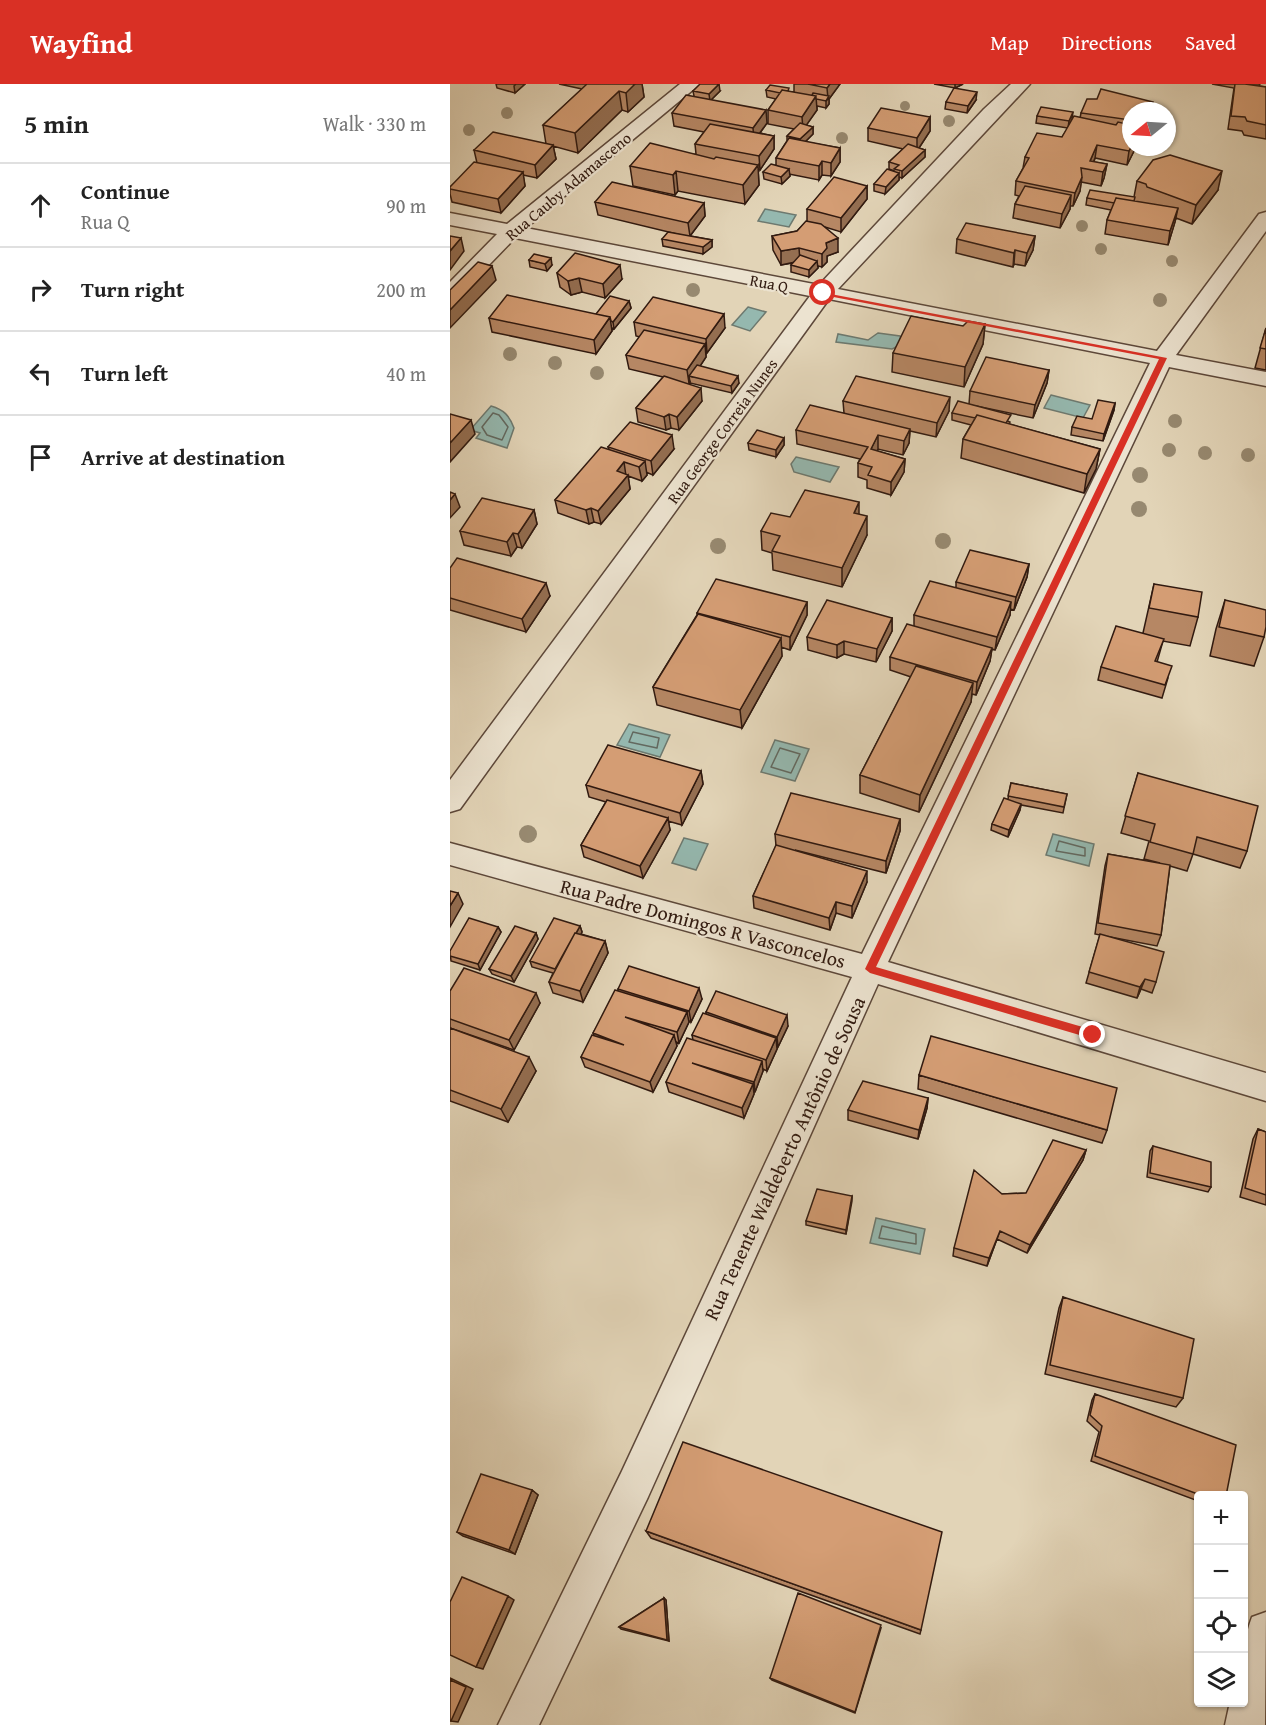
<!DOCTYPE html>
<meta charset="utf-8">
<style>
:root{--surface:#fff;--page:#f6f6f6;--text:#222;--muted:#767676;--line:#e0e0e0;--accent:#d93025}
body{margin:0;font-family:"Gentium Book Plus",serif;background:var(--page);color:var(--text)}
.controls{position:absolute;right:18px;bottom:18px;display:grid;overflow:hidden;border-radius:6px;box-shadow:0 2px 4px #0004}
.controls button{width:54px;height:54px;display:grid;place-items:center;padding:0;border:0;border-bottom:2px solid var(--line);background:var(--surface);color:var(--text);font:30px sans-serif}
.compass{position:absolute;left:672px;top:18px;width:54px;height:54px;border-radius:50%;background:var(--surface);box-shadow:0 2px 4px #0004;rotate:252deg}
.stop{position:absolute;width:18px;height:18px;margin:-14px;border:4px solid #d93025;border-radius:50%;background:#fff}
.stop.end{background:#d93025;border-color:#fff;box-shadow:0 2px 6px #0008}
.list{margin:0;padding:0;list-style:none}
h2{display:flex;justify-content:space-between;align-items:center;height:78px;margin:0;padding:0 24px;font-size:26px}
h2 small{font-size:20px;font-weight:400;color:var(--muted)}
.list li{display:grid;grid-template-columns:39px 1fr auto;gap:18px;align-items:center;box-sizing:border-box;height:84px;padding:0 24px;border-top:2px solid var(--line)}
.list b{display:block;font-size:22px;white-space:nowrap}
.list p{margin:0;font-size:20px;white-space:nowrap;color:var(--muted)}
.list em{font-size:20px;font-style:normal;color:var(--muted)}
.icon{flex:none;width:33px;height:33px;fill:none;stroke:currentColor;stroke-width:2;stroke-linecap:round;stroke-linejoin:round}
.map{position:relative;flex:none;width:816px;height:1641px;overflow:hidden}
header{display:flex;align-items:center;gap:36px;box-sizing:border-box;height:84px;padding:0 30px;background:var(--accent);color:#fff}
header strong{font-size:28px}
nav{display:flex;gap:33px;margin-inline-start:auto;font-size:21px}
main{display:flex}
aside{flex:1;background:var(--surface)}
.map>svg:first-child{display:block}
.water{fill:#95b8af;stroke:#6d796f;stroke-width:1.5}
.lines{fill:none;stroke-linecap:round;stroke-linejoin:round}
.shore{stroke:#636960;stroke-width:1.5}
.minor-casing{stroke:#5d483a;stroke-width:3}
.minor{fill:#ece3d0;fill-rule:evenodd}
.tree{fill:#978970}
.wall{fill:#b68764;stroke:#311a10;stroke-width:1.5}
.shaded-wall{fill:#946e51;stroke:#311a10;stroke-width:1.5}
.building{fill:#d49d74;stroke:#311a10;stroke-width:1.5}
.route{fill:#d93025}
.labels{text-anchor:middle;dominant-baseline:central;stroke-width:4.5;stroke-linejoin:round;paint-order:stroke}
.far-street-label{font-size:16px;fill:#311a10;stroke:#ece3d0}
.street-label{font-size:20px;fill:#311a10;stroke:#ece3d0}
</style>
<header>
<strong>Wayfind</strong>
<nav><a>Map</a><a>Directions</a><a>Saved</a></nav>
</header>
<main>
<aside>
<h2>5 min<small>Walk · 330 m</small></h2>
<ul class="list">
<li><svg class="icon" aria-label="ahead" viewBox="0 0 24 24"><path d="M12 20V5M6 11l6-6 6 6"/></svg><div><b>Continue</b><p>Rua Q</p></div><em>90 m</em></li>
<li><svg class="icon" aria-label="right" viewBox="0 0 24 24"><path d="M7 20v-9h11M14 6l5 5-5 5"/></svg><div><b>Turn right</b></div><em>200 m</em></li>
<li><svg class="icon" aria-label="left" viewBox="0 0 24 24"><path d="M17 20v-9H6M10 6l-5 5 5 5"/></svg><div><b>Turn left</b></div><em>40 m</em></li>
<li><svg class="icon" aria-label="arrive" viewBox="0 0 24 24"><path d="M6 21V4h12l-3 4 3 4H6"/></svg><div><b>Arrive at destination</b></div></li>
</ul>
</aside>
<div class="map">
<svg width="816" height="1641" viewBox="0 0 816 1641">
<rect width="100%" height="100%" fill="#e2d4b7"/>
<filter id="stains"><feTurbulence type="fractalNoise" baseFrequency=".00333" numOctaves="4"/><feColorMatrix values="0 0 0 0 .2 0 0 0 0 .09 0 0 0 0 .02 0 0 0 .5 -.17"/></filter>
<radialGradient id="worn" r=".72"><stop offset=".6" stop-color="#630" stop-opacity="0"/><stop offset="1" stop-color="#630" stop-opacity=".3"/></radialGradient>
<path class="water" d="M315 125 346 131 339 143 308 137Z
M298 223 316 228 300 247 282 241Z
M428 249 450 252 453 260 442 265 386 258 388 250 418 256Z
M601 311 640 321 633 334 594 324Z
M41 322C54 326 59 331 64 344L57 364 26 354 30 349 20 346Z
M346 373 389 383 380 398 344 388 341 380Z
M179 640 220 651 210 673 167 661Z
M325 656 359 665 345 697 311 688Z
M603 750 644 760 639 782 596 771Z
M234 754 258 760 246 786 222 779Z
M426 1134 475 1145 470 1170 420 1159Z"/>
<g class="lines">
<path class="shore" d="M43 329 49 331 58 343 52 356 37 351 32 343Z
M183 648 209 654 207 664 179 658Z
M330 664 350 670 341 689 321 683Z
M609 757 635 764V772L606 767Z
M432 1142 466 1150V1160L429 1154Z"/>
<g class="minor-casing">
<path id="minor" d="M230 0H250L76 144 369 201 534 25 561 0H580L388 205 707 267 809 130 816 128V147L726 271 816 288V302L719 283 438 878 816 989V1017L428 900 198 1413 89 1641H48L172 1387 402 893 0 781V759L412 870 700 279 379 215 10 725 0 728V696L360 212 65 154 7 214 0 216V198L47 150 0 141V129L57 140Z
M816 1528 815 1641H775L780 1618H794C794 1589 791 1561 802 1533Z"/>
</g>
<use href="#minor" class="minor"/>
</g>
<g class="tree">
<circle cx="455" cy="22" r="5"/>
<circle cx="57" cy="29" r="6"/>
<circle cx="499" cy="37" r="6"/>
<circle cx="19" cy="46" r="6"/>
<circle cx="392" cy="54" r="6"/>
<circle cx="632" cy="142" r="6"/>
<circle cx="651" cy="165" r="6"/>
<circle cx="722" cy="177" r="6"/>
<circle cx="243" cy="206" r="7"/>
<circle cx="710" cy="216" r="7"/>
<circle cx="60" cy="270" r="7"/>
<circle cx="105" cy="279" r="7"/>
<circle cx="147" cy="289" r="7"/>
<circle cx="725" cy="337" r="7"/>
<circle cx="719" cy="366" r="7"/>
<circle cx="755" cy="369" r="7"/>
<circle cx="798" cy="371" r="7"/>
<circle cx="690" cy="391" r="8"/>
<circle cx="689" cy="425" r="8"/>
<circle cx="493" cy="457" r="8"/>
<circle cx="268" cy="462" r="8"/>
<circle cx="78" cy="750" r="9"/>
</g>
<path class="wall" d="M46 0H75L65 9 47 4Z
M109 0H192L194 13 178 28 172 26 128 69 103 62 106 75 87 94 73 91 75 102 51 129 2 118 0 110V103L27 79 24 66 96 60 93 41 132 5Z
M344 0H390L379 15V20L376 24 367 22V26L356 41 363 43V50L355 58 390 64V78L381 92 372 91 369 96 339 90 340 92 332 100 314 95 313 88 326 81V74L337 57V52L344 45 318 40V26L326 15 317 13 316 6 344 8Z
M484 0H513L505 4Z
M762 0H810L809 2 816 3V55L794 51 792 47 778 45 784 4Z
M243 7H270L261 16 317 39 310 49 324 52V65L310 86 308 85 309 101 295 120 228 107 225 111 183 102 180 82 246 70 245 60 254 48 224 42 222 29 244 12Z
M526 16 517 29 495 25 496 18Z
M681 27V63H686L677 81 645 74 644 78 657 80 654 94 651 102 631 98 630 107 623 122H620V125L610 144 563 134 565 120 569 112 565 111 566 97 573 84 575 73 612 53 618 44 586 39 587 32 622 35 619 42 630 34 631 29Z
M480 33V47L469 64 475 66V73L452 94 449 93V96L435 110 424 107V100L444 87 439 85V78L453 65 418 57V44Z
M687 97 768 106 742 140 726 134 718 161 655 150 657 136 661 126 636 121 637 114 684 113Z
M417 102V115L391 148 375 143 388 168 377 172V178L372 183 368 182V184L359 193 341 188V181L343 179 331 181 323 166 322 152 347 147 357 137V125Z
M145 118 254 119 255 132 240 152 262 156V163L253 170 213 162 212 155 231 151 148 131Z
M585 152 583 166 575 182 564 180 563 183 506 169 507 155Z
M79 176 102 181 97 187 80 183Z
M107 189 172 195 155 214 132 208 121 211 110 203Z
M179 217 181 224 164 245 162 244V247L146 270 42 248 39 234 146 230Z
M184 238 275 244 257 269H256V273L250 282 289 299 282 309 240 299V298L239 299 252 317 229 346 221 344 216 346 188 338 186 324 213 293 179 285 176 271 190 253 186 252Z
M535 240 533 260 514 303 442 288 443 269 513 242Z
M816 244V286L805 284Z
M599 286 597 299 583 334 526 322 560 338 559 340 650 365 646 385 634 409 511 374 513 355 521 341 502 336V329L519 320 520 307Z
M393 317 499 327 486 353 460 347 459 359 453 371 428 365 427 367 455 375 454 388 441 411 417 404V396L408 393V379L410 375 347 360 346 346 394 329Z
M665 319 664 326 653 357 621 351 622 343 642 335Z
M334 354V361L326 373 299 366 298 359Z
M158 363 224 365 203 391 196 388 197 391 192 397 178 392 180 405 151 440 144 438 139 440 108 429 105 416 159 365Z
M84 426 87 440 72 464 67 463 61 472 14 461 10 447Z
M340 433 417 451 392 503 323 486 322 469 312 466 311 447Z
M579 480 577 493 564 526 560 525V531L545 566 542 565 540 577 526 611 522 610 521 618 469 728 410 709V691L461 593 440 586V573L464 542V531L506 503V498Z
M0 484 100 512 76 548 0 526Z
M704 500 748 533 740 562 713 557 707 578 718 594 712 614 648 596 651 583 693 549Z
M775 516 814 553 804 582 760 572 766 545Z
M357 518V531L340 566 331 563 332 572 292 644 207 621 203 603 247 531V529Z
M442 534V547L426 578 394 570 387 574 358 566 357 553Z
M251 687 253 700 232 741 218 737 220 746 193 794 134 773 131 761 156 718 139 713 136 701Z
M688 689 797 767 790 784 743 770 737 787 720 782 711 851 707 862 660 853 706 898 702 909 691 905 687 914 636 899 650 851 645 850 655 782 658 770 710 779 694 775 699 757 671 749Z
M561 699 617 710 613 729 571 721 570 726 558 753 541 746 542 740 558 715Z
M450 735V747L436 789 345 766 417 798 402 834 386 829 380 846 304 824 303 812 326 762 325 750Z
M130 842 132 848 131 850 155 857 158 869 133 918 103 909 99 898 103 889 82 883 80 877Z
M48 843 51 848 30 886 1 877 0 867Z
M86 849 88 855 64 898 42 890 39 885Z
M168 905 252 915 241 938 239 937V938L229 959 226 958 227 962 203 1008 135 983 131 973 144 951 143 949 168 907Z
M0 907 90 919 64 966 0 944Z
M256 928 338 942 328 963H327V965L317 987 313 985V987L305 1008H304V1010L294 1034 219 1008 216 998 243 956 242 951 256 930Z
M0 944 86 987 58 1038 0 1017Z
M469 991 657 1046 652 1059 468 1005Z
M478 1014 477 1024 468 1055 398 1036V1026Z
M808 1045 816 1048V1121L790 1113 803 1055Z
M703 1062 761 1103 758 1108 697 1093 700 1067Z
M636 1066 633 1076 577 1169 547 1155 537 1182 503 1172 504 1164 552 1110 576 1109Z
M402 1112 396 1150 356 1141V1137Z
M613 1213 733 1314 726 1323 595 1290 609 1224Z
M645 1310 776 1412H748V1417L641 1377 649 1348 637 1337 642 1316Z
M82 1406 88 1411 65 1470 13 1452 7 1448Z
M196 1447 471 1546 470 1550 201 1454Z
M214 1514 216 1516 219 1557 171 1545 169 1543Z
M431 1544 405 1629 322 1596 320 1594Z"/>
<path class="shaded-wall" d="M66 0H75L65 9 64 2Z
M172 0H192L194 13 178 28 176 9Z
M269 0 270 7 260 17 259 10Z
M380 0H390L379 15V20L376 24V17L378 15 377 4Z
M505 0H513L505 4Z
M169 7 172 26 128 69 125 49Z
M527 8 526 16 517 29 518 22Z
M366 12 367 26 353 46 352 33Z
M316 26 317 39 304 57 303 44Z
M623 28 622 35 618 44 619 37Z
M480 33V47L467 67V54Z
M363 43V50L350 63V55Z
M324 52V65L310 86 309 72Z
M103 61 106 75 87 94 85 81Z
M647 61 645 74 640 86V77Z
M681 63H686L677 81 679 67Z
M390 64V78L381 92V79Z
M475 66V73L452 94V87Z
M372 77V91L369 96V82Z
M657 80 654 94 651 102 653 88Z
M308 81 309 101 295 120 293 101Z
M339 85 340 92 332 100 331 93Z
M226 87 228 107 225 111 223 91Z
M772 87 768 106 742 140 746 121Z
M73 88 75 102 51 129 48 115Z
M449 89V96L435 110 436 103Z
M632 93 630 107 623 122 625 109Z
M417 102V115L391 148V134Z
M621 111 620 125 610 144 612 130Z
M254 119 255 132 240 152 238 139Z
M728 124 725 138 718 161 720 147Z
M585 152 583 166 575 182 577 169Z
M11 154 14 167 0 186V167Z
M388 154V168L377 172V178L372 183V170L376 159Z
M262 156V163L253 170V163Z
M349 164 350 177 331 181V167Z
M565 166 564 180 563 183 564 169Z
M101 174 102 181 97 187 95 180Z
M367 177 368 184 359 193V186Z
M170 181 172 195 155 214 153 200Z
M42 182 46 196 0 244V226Z
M129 194 132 208 121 211 118 197Z
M179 217 181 224 164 245 163 238Z
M274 230 275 244 257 269 256 255Z
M160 233 162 247 146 270 144 256Z
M535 240 533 260 514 303 515 283Z
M255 260 256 273 243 293 239 292 240 298 239 299 237 286Z
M599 286 597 299 583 334 585 321Z
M288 292 289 299 282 309 281 302Z
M251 304 252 317 229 346 227 333Z
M500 313 499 327 486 353 487 339Z
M665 319 664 326 653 357 654 350Z
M219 330 221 344 216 346 214 333Z
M21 336 25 350 0 378V359Z
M460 345 459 359 453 371 454 357Z
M222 351 224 365 203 391 201 377Z
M428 351V365L420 379 421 365Z
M334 354V361L326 373V366Z
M650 365 646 385 634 409 637 390Z
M455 375 454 388 441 411V398Z
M195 377 197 391 192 397 189 383Z
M174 378 176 392 167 387Z
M178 391 180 405 151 440 148 427Z
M5 410 10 423 0 434V416Z
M409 418V438L404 429Z
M141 424 144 438 139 440 136 426Z
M84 426 87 440 72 464 68 450Z
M417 432V451L392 503V484Z
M63 449 67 463 61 472 57 458Z
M579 480 577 493 564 526 566 513Z
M96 499 100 512 76 548 72 535Z
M357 518V531L340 566V553Z
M561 518 560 531 545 566 547 553Z
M442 534V547L426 578 427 565Z
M331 554 332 572 292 644 290 626Z
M394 557V570L387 574V561Z
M542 564 540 577 526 611 527 598Z
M523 599 521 618 469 728 470 711Z
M251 687 253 700 232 741 230 729Z
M571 720 570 726 558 753 559 746Z
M218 734 220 746 193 794 190 782Z
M450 735V747L436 789V777Z
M417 787V798L402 834V822Z
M8 809 13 820 0 843V822Z
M386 818V829L380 846 379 834Z
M130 842 132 848 109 891 107 886Z
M48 843 51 848 30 886 28 880Z
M86 849 88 855 64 898 61 892Z
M155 857 158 869 133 918 130 907Z
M695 895 691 905 687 914 690 903Z
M249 904 252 915 241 938 239 927Z
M86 909 90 919 64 966 59 956Z
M237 928 239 938 229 959 227 948Z
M337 931 338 942 328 963 327 953Z
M224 951 227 962 203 1008 200 998Z
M326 954 327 965 317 987 316 976Z
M79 973 86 987 58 1038 51 1025Z
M312 977 313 987 305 1008 304 998Z
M303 1000 304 1010 294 1034 292 1024Z
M478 1014 477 1024 468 1055 469 1046Z
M636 1066 633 1076 577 1169 580 1161Z
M402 1112V1117L396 1150V1146Z
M550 1147 547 1155 537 1182 539 1174Z
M82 1406 88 1411 65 1470 59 1466Z
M58 1512 64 1516 33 1585 26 1583Z
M214 1514 216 1516 219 1557 217 1556Z
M0 1594 23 1605 8 1638 1 1637Z"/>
<path class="building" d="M137 0H185L176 9 169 7 125 49 93 41Z
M250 0H269L259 10 243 7Z
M358 0H380L377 4Z
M785 0H795L816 3V41L797 37 795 33 781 32Z
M320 1 339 4 338 7 332 6 330 9 316 6Z
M504 4 527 8 518 22 496 18Z
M651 5 703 18 699 27H681V33L680 36 631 29 637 15H647Z
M332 6 366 12 352 33 318 26Z
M363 9 379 12 376 17 366 15V12L362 11Z
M236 11 316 26 303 44 222 29Z
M591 23 623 28 619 37 587 32Z
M431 24 480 33 467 54 418 44Z
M624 32 666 41 668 38 681 41V63L679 67 647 61 640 77 657 80 653 88 631 84 632 93 625 109 566 97 579 74 575 73 587 49 612 53Z
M350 39 363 43 350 55 337 52Z
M260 40 324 52 309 72 245 60Z
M43 48 103 61 85 81 24 66Z
M339 54 390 64 381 79 372 77 369 82 326 74Z
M200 59 264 75 266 73 308 81 293 101 226 87 223 91 180 82Z
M458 60 475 66 452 87 444 85 449 81 439 78Z
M720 71 772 87 746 121 697 103 696 100 687 97 703 76Z
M24 78 73 88 48 115 0 105V103Z
M321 80 339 85 331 93 313 88Z
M437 85 449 89 436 103 424 100Z
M384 93 417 102 391 134 357 125Z
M162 98 254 119 238 139 145 118Z
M575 102 621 111 612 130 565 120Z
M640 106 685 113 684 117 666 114 664 119 637 114Z
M666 114 728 124 720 147 657 136Z
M356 137 371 140 388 154 376 159 377 164 372 170 349 164 331 167 322 152 347 147Z
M516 139 585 152 577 169 565 166 564 169 507 155Z
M218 148 262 156 253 163 212 155Z
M0 152 11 154 0 167Z
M125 169 170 181 153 200 129 194 118 197 107 189Z
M84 170 101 174 95 180 79 176Z
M350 171 367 177 359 186 341 181Z
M28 178 42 182 0 226V206Z
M57 211 160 233 144 256 39 234Z
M160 212 179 217 163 238 161 237 160 233 146 230Z
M203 213 274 230 256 255 184 238Z
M461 232 513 242 518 237 535 240 515 283 443 269Z
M816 244V265L810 264Z
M194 246 255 260 237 286 176 271Z
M536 273 599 286 585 321 520 307Z
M247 281 288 292 281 302 239 292Z
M214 292 251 304 227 333 219 330 214 333 186 324Z
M406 292 500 313 487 339 393 317Z
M648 316 665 319 654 350 622 343 627 332 642 335Z
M508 317 561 331 556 339 527 331 525 334 502 329Z
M360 321 460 345 454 357 428 351 421 365 455 375 441 398 418 391 422 383 408 379 418 363 346 346Z
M0 330 21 336 0 359Z
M527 331 650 365 637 390 513 355Z
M180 338 222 351 201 377 158 363Z
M307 346 334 354 326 366 298 359Z
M151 363 195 377 189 383 174 378 167 387 178 391 148 427 141 424 136 426 105 416Z
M355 406 409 418 404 429 417 432 392 484 322 467 330 452 311 447 321 429 340 433Z
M0 408 5 410 0 416Z
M32 414 84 426 68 450 63 449 57 458 10 447Z
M520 466 579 480 566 513 506 498Z
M7 474 96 499 72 535 0 514V484Z
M266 495 357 518 340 553 247 529Z
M480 497 561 518 547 553 464 531Z
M704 500 752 508 748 533 699 524Z
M377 516 442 534 427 565 394 557 387 561 357 553Z
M775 516 816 526V543L814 553 769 543Z
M248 530 331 554 290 626 203 603Z
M457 540 542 564 527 598 440 573Z
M666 542 714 555 705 577 722 582 715 601 651 583Z
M466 582 523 599 470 711 410 691Z
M158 661 251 687 230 729 136 701Z
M688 689 808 722 797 767 747 753 743 770 700 758 705 740 675 732Z
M561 699 617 710 614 723 558 712Z
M341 709 450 735 436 777 325 750Z
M554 714 571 720 559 746 542 740Z
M157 716 218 734 190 782 131 761Z
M326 761 417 787 402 822 386 818 379 834 303 812Z
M658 770 720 781 711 851 648 839Z
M0 807 8 809 0 822Z
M19 834 48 843 28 880 0 872V867Z
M104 834 130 842 126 849H125L105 885 80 877Z
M65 842 86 849 61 892 39 885Z
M125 849 155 857 130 907 99 898Z
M650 850 714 868 706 898 695 895 690 903 639 888Z
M179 882 249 904 239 927 168 905Z
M14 884 86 909 59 956 0 935V907Z
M165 906 237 928 227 948 175 933 224 951 200 998 131 973 142 951 174 961 143 949Z
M266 907 337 931 327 953 256 928Z
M253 929 326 954 316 976 242 951Z
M0 944 79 973 51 1025 0 1006Z
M481 952 667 1004 657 1046 469 991Z
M237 954 312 977 304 998 242 979 303 1000 292 1024 216 998Z
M413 997 478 1014 469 1046 398 1026Z
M808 1045 816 1048V1111L795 1104Z
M603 1056 636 1066 580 1161 550 1147 539 1174 504 1164 524 1086 552 1110 576 1109Z
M703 1062 761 1078V1103L700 1089Z
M367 1105 402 1112 396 1146 356 1137Z
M613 1213 744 1255 733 1314 600 1281Z
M645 1310 786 1361 776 1412H753L645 1372 652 1342 640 1331Z
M233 1358 492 1448 471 1546 196 1447Z
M31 1390 82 1406 59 1466 7 1448Z
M12 1493 58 1512 26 1583 0 1571V1518Z
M348 1509 431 1541 405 1628 320 1594Z
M214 1514 217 1556 169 1543Z
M0 1596 16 1603 1 1637H0Z"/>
<path class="route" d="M370 208 717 274 426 883 643 946 648 951 643 955 420 889 415 885 709 275 373 211Z"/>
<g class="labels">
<g class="far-street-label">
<text transform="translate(118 102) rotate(-40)">Rua Cauby Adamasceno</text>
<text transform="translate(319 199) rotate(11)">Rua Q</text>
<text transform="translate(272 347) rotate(-54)">Rua George Correia Nunes</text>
</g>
<g class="street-label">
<text transform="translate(253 839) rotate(15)">Rua Padre Domingos R Vasconcelos</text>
<text transform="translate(334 1074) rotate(-65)">Rua Tenente Waldeberto Antônio de Sousa</text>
</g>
</g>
<rect width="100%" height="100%" filter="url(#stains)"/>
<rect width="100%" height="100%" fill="url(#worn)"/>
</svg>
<div class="controls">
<button>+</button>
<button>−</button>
<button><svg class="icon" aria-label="locate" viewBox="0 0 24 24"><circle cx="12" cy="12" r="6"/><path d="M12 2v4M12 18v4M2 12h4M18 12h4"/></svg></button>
<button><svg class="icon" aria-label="layers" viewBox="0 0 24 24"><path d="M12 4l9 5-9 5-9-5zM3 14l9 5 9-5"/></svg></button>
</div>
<svg class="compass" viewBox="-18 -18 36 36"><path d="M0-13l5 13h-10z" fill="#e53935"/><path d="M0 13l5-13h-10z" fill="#767676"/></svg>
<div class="stop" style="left:373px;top:209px"></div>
<div class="stop end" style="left:643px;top:951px"></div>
</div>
</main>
